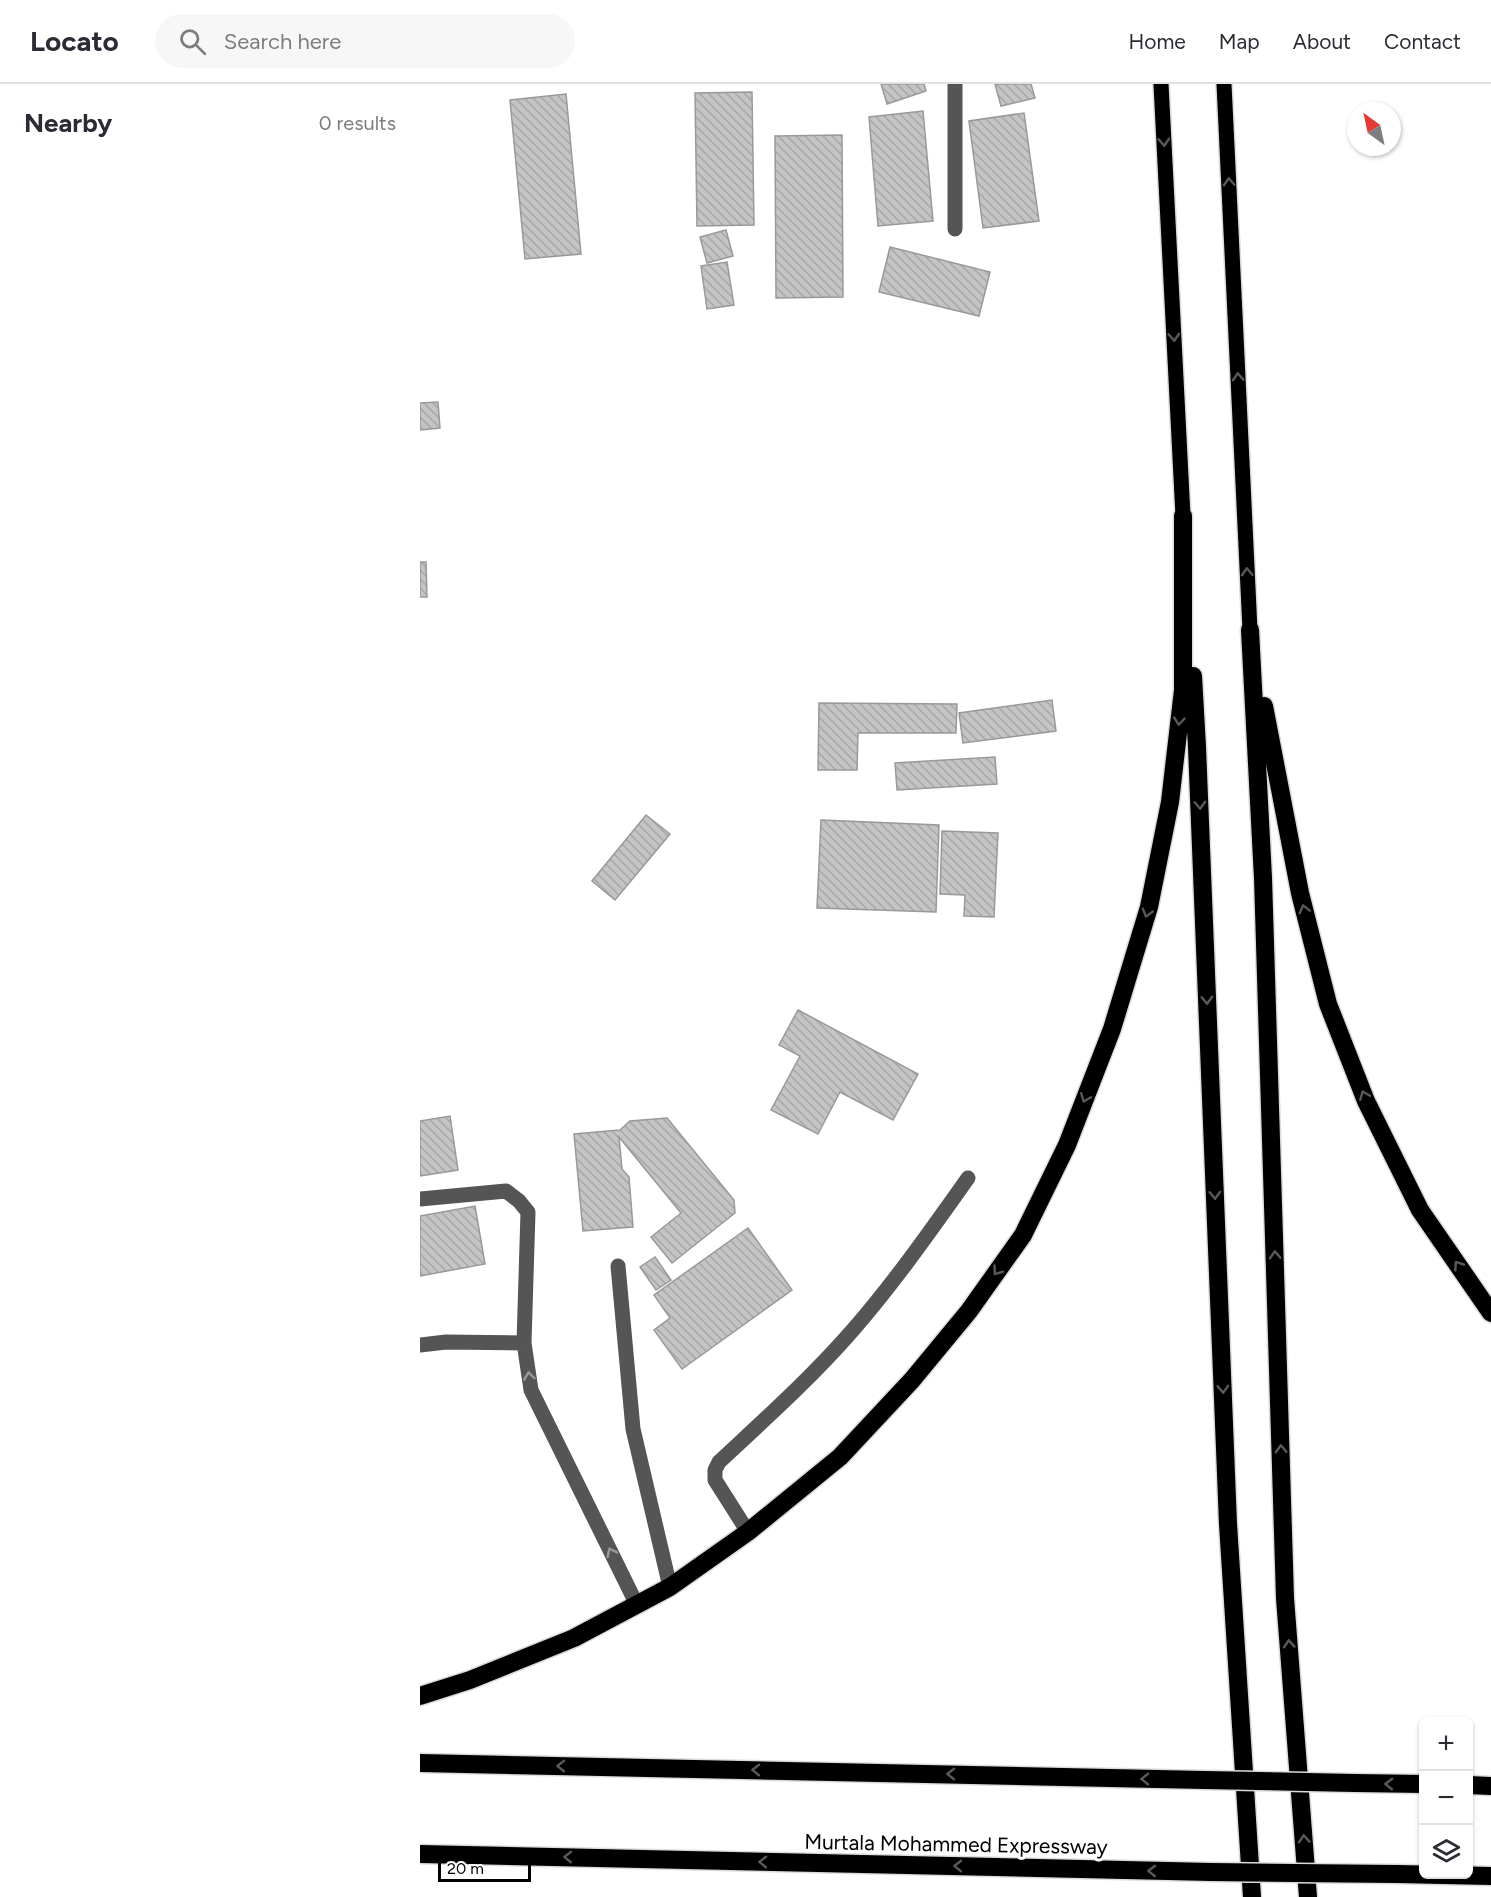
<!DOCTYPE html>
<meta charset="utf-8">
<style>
:root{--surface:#fff;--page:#f7f7f7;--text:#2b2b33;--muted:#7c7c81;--line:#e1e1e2}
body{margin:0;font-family:Figtree,sans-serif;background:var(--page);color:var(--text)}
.controls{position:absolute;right:18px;bottom:18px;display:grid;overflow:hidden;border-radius:9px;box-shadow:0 2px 4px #0004}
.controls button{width:54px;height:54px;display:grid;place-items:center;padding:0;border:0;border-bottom:2px solid var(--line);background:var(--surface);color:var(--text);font:30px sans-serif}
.compass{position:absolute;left:927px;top:18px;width:54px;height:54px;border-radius:50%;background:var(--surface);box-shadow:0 2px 4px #0004;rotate:327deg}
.scale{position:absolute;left:18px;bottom:15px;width:93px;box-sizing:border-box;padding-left:6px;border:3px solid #000;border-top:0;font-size:16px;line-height:21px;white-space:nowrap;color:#000;-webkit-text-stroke:4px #fff;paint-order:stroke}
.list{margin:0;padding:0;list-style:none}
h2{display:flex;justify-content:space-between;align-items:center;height:78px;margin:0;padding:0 24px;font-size:26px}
h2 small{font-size:20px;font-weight:400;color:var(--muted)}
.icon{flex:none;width:33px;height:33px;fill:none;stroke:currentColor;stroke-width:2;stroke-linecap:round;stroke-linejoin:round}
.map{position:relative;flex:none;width:1071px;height:1813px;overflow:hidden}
header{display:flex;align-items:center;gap:36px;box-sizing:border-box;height:84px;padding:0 30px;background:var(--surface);border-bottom:2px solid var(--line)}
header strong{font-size:28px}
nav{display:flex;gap:33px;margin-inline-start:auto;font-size:21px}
.search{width:420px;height:54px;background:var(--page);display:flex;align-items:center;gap:15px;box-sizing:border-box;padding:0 21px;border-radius:33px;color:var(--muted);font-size:22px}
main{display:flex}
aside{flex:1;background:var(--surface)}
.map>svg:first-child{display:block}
.building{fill:url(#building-back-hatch);stroke:#999;stroke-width:1.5}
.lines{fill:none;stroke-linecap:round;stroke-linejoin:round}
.major-casing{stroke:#dbdbdb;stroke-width:18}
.highway-casing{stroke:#dbdbdb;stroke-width:21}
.minor{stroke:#555;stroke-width:15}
.major{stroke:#000;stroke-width:15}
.highway{stroke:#000;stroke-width:18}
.highway-bridge-casing{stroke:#dbdbdb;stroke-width:21;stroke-linecap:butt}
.highway-bridge{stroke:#000;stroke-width:18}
.oneway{stroke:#595959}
.oneway2{stroke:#999}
.labels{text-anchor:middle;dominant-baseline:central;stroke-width:6;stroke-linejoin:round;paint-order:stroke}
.street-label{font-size:21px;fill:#000;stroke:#fff}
</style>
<header>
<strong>Locato</strong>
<div class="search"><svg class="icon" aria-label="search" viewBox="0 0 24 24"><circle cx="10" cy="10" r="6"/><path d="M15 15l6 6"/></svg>Search here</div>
<nav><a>Home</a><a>Map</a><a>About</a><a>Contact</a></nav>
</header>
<main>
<aside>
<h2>Nearby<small>0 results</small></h2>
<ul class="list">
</ul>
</aside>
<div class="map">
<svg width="1071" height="1813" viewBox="0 0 1071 1813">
<defs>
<pattern id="building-back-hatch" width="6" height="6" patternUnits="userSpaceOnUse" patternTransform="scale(1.5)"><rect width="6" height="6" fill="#c4c4c4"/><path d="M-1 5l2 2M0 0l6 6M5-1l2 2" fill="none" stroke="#a7a7a7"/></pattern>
</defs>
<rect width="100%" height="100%" fill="#fff"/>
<path class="building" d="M461 0H504L506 7 467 20Z
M575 0H611L615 14 581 22Z
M332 8 334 141 277 142 275 9Z
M146 10 161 170 105 175 90 16Z
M503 27 513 137 458 142 449 33Z
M604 29 619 137 563 144 549 37Z
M422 51 423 213 356 214 355 52Z
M306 146 313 172 287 179 280 153Z
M470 163 570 188 559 232 459 208Z
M307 178 314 221 287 225 281 182Z
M18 318 20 344 0 346V319Z
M0 478H6L7 513H0Z
M632 616 636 647 543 659 539 629Z
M399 619 537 620 536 649H438L437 686H398Z
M575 673 577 700 477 706 475 679Z
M226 731 250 750 195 816 172 797Z
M401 736 519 741 516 828 397 824Z
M522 747 578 749 574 833 544 832 545 811 520 810Z
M378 926 498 990 473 1036 420 1008 398 1050 351 1026 380 972 359 961Z
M30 1032 38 1086 0 1092V1037Z
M247 1034 314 1116 315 1129 252 1179 231 1153 261 1129 199 1053 202 1085 209 1093 213 1143 163 1147 154 1050 200 1046 210 1037Z
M55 1122 65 1180 0 1192V1132Z
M328 1144 372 1206 262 1285 234 1246 250 1234 234 1211Z
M235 1173 251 1196 236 1206 220 1183Z"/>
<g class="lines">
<g class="major-casing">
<path id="major" d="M741 0 763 432
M804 0 830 546"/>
</g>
<g class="highway-casing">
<path id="highway" d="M830 546 843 794 865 1514 888 1813
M773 592 777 663 808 1440 832 1813
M844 622 880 809 908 920 946 1017 1000 1126 1071 1229
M0 1612 50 1596 154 1554 250 1503 328 1448 420 1373 492 1296 549 1227 603 1151 647 1061 692 945 729 823 750 718 763 606V432
M0 1679 784 1696
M935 1699 1004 1700
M1048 1701 1071 1702
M0 1770 791 1788
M977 1790 1071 1792"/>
</g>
<path class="minor" d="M535 0V145
M0 1115 86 1107 99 1117 108 1128 104 1259
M198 1182 213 1345 250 1503
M0 1261 26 1258 104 1259 111 1306 217 1521
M328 1448 295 1396V1386L299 1378C344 1336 391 1294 432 1247 474 1199 511 1146 548 1094"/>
<use href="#major" class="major"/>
<use href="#highway" class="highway"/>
<g class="highway-bridge-casing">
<path id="highway-bridge" d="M784 1696 935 1699
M791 1788 977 1790"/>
</g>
<use href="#highway-bridge" class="highway-bridge"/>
</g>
<defs><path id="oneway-chevron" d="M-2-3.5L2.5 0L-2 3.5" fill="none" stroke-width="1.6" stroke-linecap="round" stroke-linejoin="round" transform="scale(1.5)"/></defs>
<g class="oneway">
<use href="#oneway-chevron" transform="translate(744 58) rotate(87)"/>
<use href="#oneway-chevron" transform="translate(809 98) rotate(-93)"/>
<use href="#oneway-chevron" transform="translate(754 253) rotate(87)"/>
<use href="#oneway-chevron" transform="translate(818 293) rotate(-93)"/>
<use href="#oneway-chevron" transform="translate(827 488) rotate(-93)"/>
<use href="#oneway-chevron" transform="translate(759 637) rotate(96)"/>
<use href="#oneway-chevron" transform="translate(780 721) rotate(88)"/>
<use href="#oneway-chevron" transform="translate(884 825) rotate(-104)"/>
<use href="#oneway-chevron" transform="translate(727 829) rotate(106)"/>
<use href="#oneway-chevron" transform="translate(787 916) rotate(88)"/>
<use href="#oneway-chevron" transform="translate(944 1011) rotate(-112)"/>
<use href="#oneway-chevron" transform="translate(665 1014) rotate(112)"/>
<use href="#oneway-chevron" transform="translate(795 1111) rotate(88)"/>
<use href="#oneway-chevron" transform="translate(855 1171) rotate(-92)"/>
<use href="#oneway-chevron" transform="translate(1038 1181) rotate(-124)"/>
<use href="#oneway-chevron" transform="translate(577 1187) rotate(126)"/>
<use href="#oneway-chevron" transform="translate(803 1305) rotate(88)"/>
<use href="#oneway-chevron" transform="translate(861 1365) rotate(-92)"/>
<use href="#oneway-chevron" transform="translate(869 1560) rotate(-94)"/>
<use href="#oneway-chevron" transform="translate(141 1682) rotate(-179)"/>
<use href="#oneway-chevron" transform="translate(336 1686) rotate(-179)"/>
<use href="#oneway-chevron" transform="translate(531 1690) rotate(-179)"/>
<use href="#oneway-chevron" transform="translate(725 1695) rotate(-179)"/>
<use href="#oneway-chevron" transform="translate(969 1700) rotate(-179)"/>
<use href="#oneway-chevron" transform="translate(884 1755) rotate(-94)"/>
<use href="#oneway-chevron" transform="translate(148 1773) rotate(-179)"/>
<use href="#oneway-chevron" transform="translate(343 1778) rotate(-179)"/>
<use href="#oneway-chevron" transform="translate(538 1782) rotate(-179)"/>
<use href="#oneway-chevron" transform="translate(732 1787) rotate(-179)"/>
</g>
<g class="oneway2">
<use href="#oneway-chevron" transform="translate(109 1292) rotate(-98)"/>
<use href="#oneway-chevron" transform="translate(191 1468) rotate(-116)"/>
</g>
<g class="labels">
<g class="street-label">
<text transform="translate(536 1760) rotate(1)">Murtala Mohammed Expressway</text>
</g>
</g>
</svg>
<div class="controls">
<button>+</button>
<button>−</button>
<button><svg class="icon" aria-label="layers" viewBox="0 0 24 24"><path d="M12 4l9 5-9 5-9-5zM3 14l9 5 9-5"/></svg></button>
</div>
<svg class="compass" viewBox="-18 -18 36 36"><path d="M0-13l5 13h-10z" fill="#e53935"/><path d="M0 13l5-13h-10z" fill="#7c7c81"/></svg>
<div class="scale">20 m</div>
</div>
</main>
